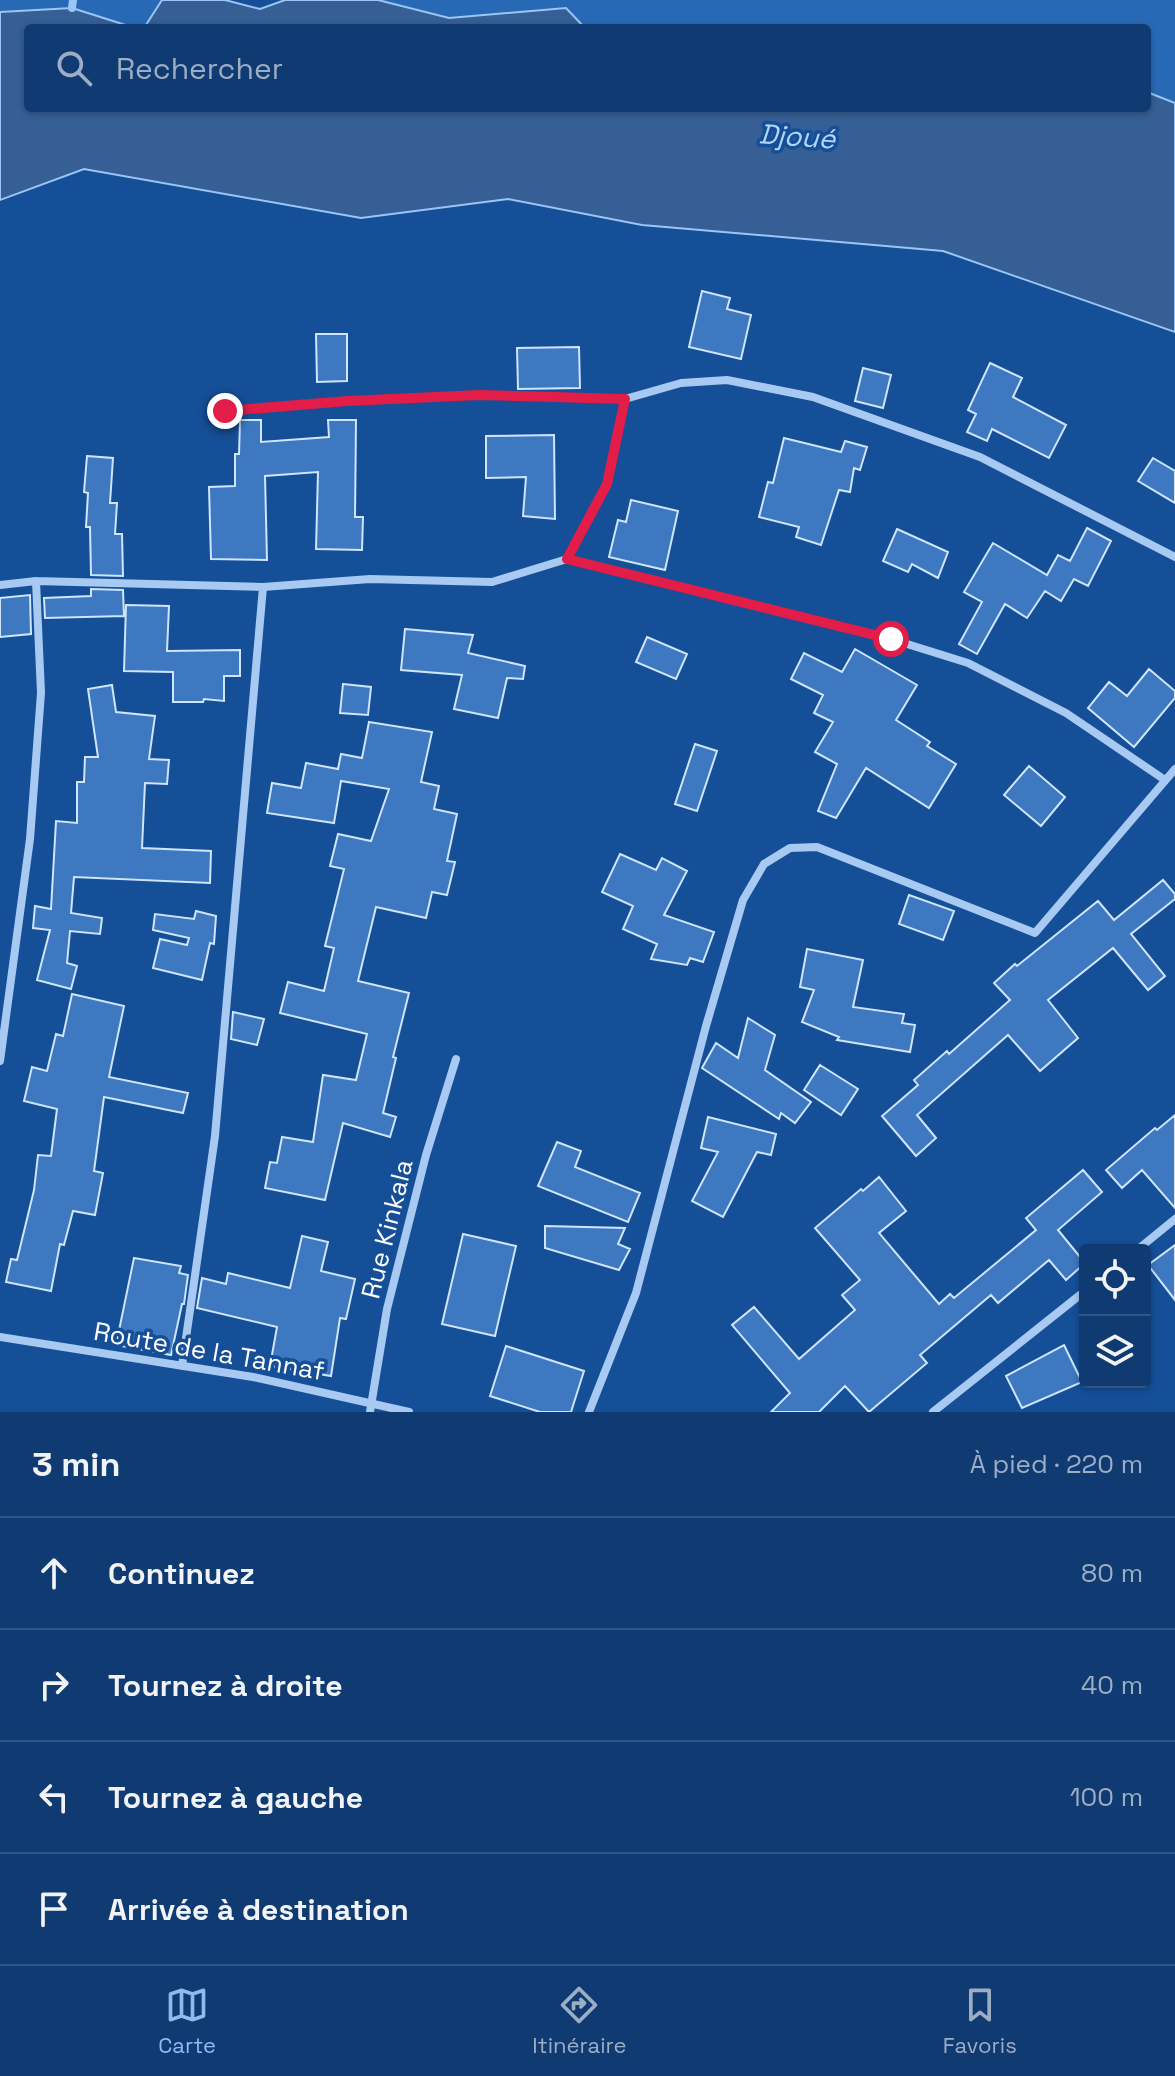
<!DOCTYPE html>
<html lang="fr">
<meta charset="utf-8">
<style>
:root{--surface:#103b72;--page:#194277;--text:#f1f3f6;--muted:#9cadc4;--line:#305584;--accent:#90b9f0}
body{margin:0;font-family:"Space Grotesk",sans-serif;background:var(--page);color:var(--text)}
.controls{position:absolute;right:24px;bottom:24px;display:grid;overflow:hidden;border-radius:8px;box-shadow:0 2px 6px #0004}
.controls button{width:72px;height:72px;display:grid;place-items:center;padding:0;border:0;border-bottom:2px solid var(--line);background:var(--surface);color:var(--text);font:40px sans-serif}
.stop{position:absolute;width:24px;height:24px;margin:-18px;border:6px solid #e11d48;border-radius:50%;background:#fff}
.stop.end{background:#e11d48;border-color:#fff;box-shadow:0 2px 8px #0008}
.list{margin:0;padding:0;list-style:none}
h2{display:flex;justify-content:space-between;align-items:center;height:104px;margin:0;padding:0 32px;font-size:34px}
h2 small{font-size:26px;font-weight:400;color:var(--muted)}
.list li{display:grid;grid-template-columns:52px 1fr auto;gap:24px;align-items:center;box-sizing:border-box;height:112px;padding:0 32px;border-top:2px solid var(--line)}
.list b{display:block;font-size:30px;white-space:nowrap}
.list em{font-size:26px;font-style:normal;color:var(--muted)}
.icon{flex:none;width:44px;height:44px;fill:none;stroke:currentColor;stroke-width:2;stroke-linecap:round;stroke-linejoin:round}
.map{position:relative;flex:none;width:1175px;height:1412px;overflow:hidden}
.search{position:absolute;background:var(--surface);box-shadow:0 2px 6px #0004;left:24px;right:24px;top:24px;height:88px;display:flex;align-items:center;gap:20px;box-sizing:border-box;padding:0 28px;border-radius:8px;color:var(--muted);font-size:30px}
.sheet{height:552px;background:var(--surface)}
nav{display:flex;justify-content:space-around;align-items:center;box-sizing:border-box;height:112px;border-top:2px solid var(--line);background:var(--surface);font-size:22px;color:var(--muted)}
nav a{display:grid;justify-items:center;gap:4px}
nav .on{color:var(--accent)}
.map>svg:first-child{display:block}
.green{fill:#2869b6}
.water{fill:#355f95;stroke:#9ac5f5;stroke-width:2}
.lines{fill:none;stroke-linecap:round;stroke-linejoin:round}
.stream{stroke:#9ac5f5;stroke-width:8}
.building{fill:#3d78c0;stroke:#cfe4fd;stroke-width:2}
.street{stroke:#a8caf2;stroke-width:8}
.route{stroke:#e11d48;stroke-width:10}
.labels{text-anchor:middle;dominant-baseline:central;stroke-width:7;stroke-linejoin:round;paint-order:stroke}
.street-label{font-size:26px;fill:#fff;stroke:#154f98}
.water-label{font-size:28px;font-style:italic;fill:#b4d4f9;stroke:#154f98}
</style>
<div class="map">
<svg width="1175" height="1412" viewBox="0 0 1175 1412">
<rect width="100%" height="100%" fill="#154f98"/>
<path class="green" d="M0 0H162L144 28H135L72 8 0 12Z
M378 0H1175V103L1147 92V28H907L906 25H847L842 28H585L566 8 449 18Z"/>
<path class="water" d="M162 0H225L260 9 285 0H378L449 18 566 8 585 28H144Z
M72 8 135 28H28V108H1147V92L1175 103V332L943 251 642 225 508 199 361 218 84 169 0 200V12Z"/>
<g class="lines">
<path class="stream" d="M72 8 73 0"/>
</g>
<path class="building" d="M702 291 730 298 727 309 751 315 741 359 689 347Z
M316 334H347V381L317 382Z
M579 347 580 388 518 389 517 348Z
M990 363 1022 378 1013 397 1066 425 1049 458 992 429 987 441 967 432 976 414 968 410Z
M863 368 891 375 883 408 855 401Z
M240 420H261V442L329 437 328 420H356L355 517H363L362 550 316 549 318 472 265 476 267 560 211 559 209 487 235 486V454H239Z
M554 435 555 519 523 516 526 477 486 478V436Z
M784 438 841 452 845 441 867 447 860 470 854 468 850 492 839 490 821 545 796 537 799 527 759 517 768 482 773 483Z
M87 456 113 458 110 503H117L115 534H122L123 576 91 575 90 527H86L88 493 84 492Z
M1153 458 1175 471V503L1138 481Z
M631 500 678 511 665 570 609 557 618 520 626 522Z
M1087 528 1111 541 1088 586 1074 579 1061 601 1045 591 1027 618 1005 604 977 654 959 644 982 602 964 592 993 543 1047 575 1058 555 1070 561Z
M897 529 948 552 938 578 912 564 908 572 883 561Z
M91 589 123 590 124 616 45 618 44 598 91 596Z
M30 595 31 634 0 637V598Z
M126 605 169 606 167 651 240 650V676H224V701L204 699 203 702H173V672L124 671Z
M405 629 473 635 468 653 525 666 523 679 507 678 498 718 454 709 462 675 401 670Z
M647 637 687 654 676 679 636 662Z
M855 649 917 685 896 720 930 742 927 746 956 764 929 808 866 768 836 818 818 811 837 764 815 752 833 722 814 713 823 695 791 679 804 653 842 672Z
M1149 669 1175 691V698L1134 747 1088 708 1109 682 1127 696Z
M343 684 371 687 368 715 340 713Z
M112 685 116 712 155 716 149 759 169 760 167 784 145 783 142 848 211 851 210 883 74 877 71 913 102 918 100 934 70 931 67 963 77 966 71 989 37 980 50 930 33 928 35 906 51 909 56 821 77 823V782H84L85 757H98L88 689Z
M369 722 432 732 421 782 439 786 434 809 457 814 447 861 455 862 447 895 432 892 426 918 376 907 358 981 409 993 393 1057 396 1058 383 1113 396 1117 390 1137 343 1123 325 1200 265 1188 270 1162 277 1163 282 1137 313 1142 323 1075 356 1080 367 1034 280 1013 288 982 324 991 334 948 325 946 344 869 330 866 338 834 371 841 389 789 341 781 334 823 267 813 272 783 301 788 306 763 338 769 341 754 362 758Z
M695 744 717 751 697 811 675 804Z
M1029 766 1065 797 1041 826 1004 795Z
M620 854 656 870 662 858 687 871 664 915 714 932 703 962 690 958 687 965 651 959 657 944 623 929 633 906 602 892Z
M1163 880 1175 894V899L1131 934 1165 976 1148 990 1113 948 1048 1000 1078 1038 1040 1071 1008 1035 917 1115 936 1138 916 1156 882 1116 918 1085 914 1080 947 1051 949 1054 1010 1000 994 983 1015 964 1017 966 1098 901 1114 920Z
M909 895 954 911 943 940 899 924Z
M196 911 216 916 214 944 210 943 202 980 153 968 160 939 187 945 189 938 153 930 155 914 194 919Z
M807 949 863 960 853 1007 904 1014 902 1023 915 1025 910 1052 837 1040 839 1037 802 1022 814 990 800 987Z
M72 994 124 1006 109 1077 188 1093 183 1113 104 1097 94 1171 103 1173 95 1215 73 1211 64 1245 60 1244 51 1291 6 1282 11 1259 17 1260 34 1190 38 1155 51 1156 57 1109 24 1101 32 1067 47 1071 56 1034 63 1036Z
M233 1012 264 1019 257 1045 231 1039Z
M748 1018 775 1035 765 1070 811 1102 795 1123 781 1113 779 1119 702 1068 716 1043 738 1058Z
M820 1065 858 1089 841 1115 804 1090Z
M1175 1115V1208L1142 1170 1122 1188 1106 1170 1155 1128 1157 1130Z
M708 1117 776 1134 771 1155 757 1152 723 1217 692 1201 718 1152 701 1148Z
M557 1142 581 1151 575 1167 640 1193 628 1222 538 1186Z
M1083 1170 1102 1192 1058 1230 1085 1263 1066 1280 1049 1260 998 1303 991 1295 920 1355 927 1363 869 1412 845 1386 819 1412H771L790 1393 732 1325 754 1307 799 1359 855 1310 842 1295 860 1280 815 1228 861 1189 863 1191 879 1177 906 1211 879 1233 939 1304 950 1294 954 1298 1036 1230 1026 1218Z
M545 1226 625 1228 618 1244 630 1249 619 1270 545 1248Z
M463 1234 516 1246 495 1336 442 1324Z
M302 1236 328 1242 321 1271 355 1279 346 1319 340 1318 331 1376 270 1366 277 1327 197 1308 202 1278 226 1284 228 1273 290 1288Z
M1175 1245V1300L1148 1265Z
M134 1258 181 1266 179 1273 188 1275 184 1304H182L171 1355 116 1345Z
M1064 1345 1082 1382 1022 1408 1006 1376Z
M506 1346 584 1371 571 1412H540L490 1396Z"/>
<g class="lines">
<path class="street" d="M225 411 347 401 479 395 625 399 681 383 727 380 813 397 980 457 1175 557
M567 559 607 484 625 399
M0 585 36 581 263 587 370 579 492 582 567 559 891 639 968 663 1066 713 1165 780
M0 1061 30 839 41 693 36 581
M1137 1250 1175 1219
M0 1337 253 1377 409 1412
M182 1366 215 1136 263 587
M370 1412 387 1309 426 1155 456 1059
M589 1412 636 1293 706 1026 743 900 764 864 790 848 817 847 1035 933 1175 769
M933 1412 1085 1291"/>
</g>
<g class="lines">
<path class="route" d="M225 411 347 401 479 395 625 399 607 484 567 559 891 639"/>
</g>
<g class="labels">
<g class="street-label">
<text transform="translate(387 1229) rotate(-76)">Rue Kinkala</text>
<text transform="translate(209 1351) rotate(10)">Route de la Tannaf</text>
</g>
<g class="water-label">
<text transform="translate(797 136) rotate(4)">Djoué</text>
</g>
</g>
</svg>
<div class="controls">
<button><svg class="icon" aria-label="locate" viewBox="0 0 24 24"><circle cx="12" cy="12" r="6"/><path d="M12 2v4M12 18v4M2 12h4M18 12h4"/></svg></button>
<button><svg class="icon" aria-label="layers" viewBox="0 0 24 24"><path d="M12 4l9 5-9 5-9-5zM3 14l9 5 9-5"/></svg></button>
</div>
<div class="stop" style="left:891px;top:639px"></div>
<div class="stop end" style="left:225px;top:411px"></div>
<div class="search"><svg class="icon" aria-label="search" viewBox="0 0 24 24"><circle cx="10" cy="10" r="6"/><path d="M15 15l6 6"/></svg>Rechercher</div>
</div>
<section class="sheet">
<h2>3 min<small>À pied · 220 m</small></h2>
<ul class="list">
<li><svg class="icon" aria-label="ahead" viewBox="0 0 24 24"><path d="M12 20V5M6 11l6-6 6 6"/></svg><div><b>Continuez</b></div><em>80 m</em></li>
<li><svg class="icon" aria-label="right" viewBox="0 0 24 24"><path d="M7 20v-9h11M14 6l5 5-5 5"/></svg><div><b>Tournez à droite</b></div><em>40 m</em></li>
<li><svg class="icon" aria-label="left" viewBox="0 0 24 24"><path d="M17 20v-9H6M10 6l-5 5 5 5"/></svg><div><b>Tournez à gauche</b></div><em>100 m</em></li>
<li><svg class="icon" aria-label="arrive" viewBox="0 0 24 24"><path d="M6 21V4h12l-3 4 3 4H6"/></svg><div><b>Arrivée à destination</b></div></li>
</ul>
</section>
<nav>
<a class="on"><svg class="icon" aria-label="map" viewBox="0 0 24 24"><path d="M3 6l6-2 6 2 6-2v14l-6 2-6-2-6 2zM9 4v14M15 6v14"/></svg>Carte</a>
<a><svg class="icon" aria-label="directions" viewBox="0 0 24 24"><path d="M12 3l9 9-9 9-9-9zM9 14v-3h6M13 9l2 2-2 2"/></svg>Itinéraire</a>
<a><svg class="icon" aria-label="saved" viewBox="0 0 24 24"><path d="M7 4h10v16l-5-4-5 4z"/></svg>Favoris</a>
</nav>
